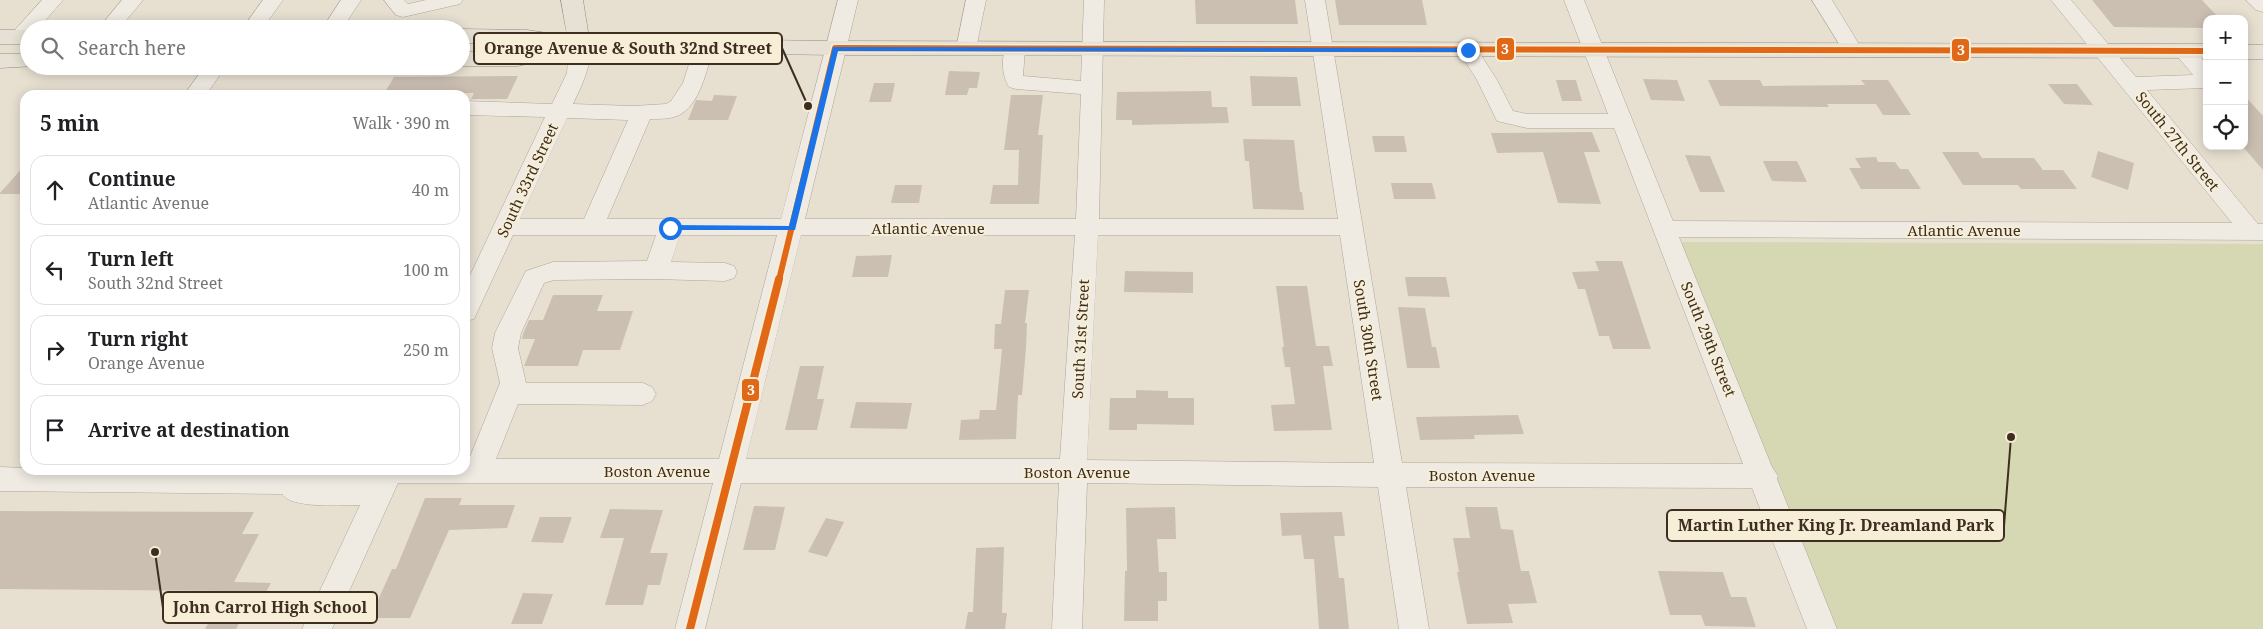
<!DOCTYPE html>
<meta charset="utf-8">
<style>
:root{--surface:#fff;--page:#f6f6f6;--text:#202124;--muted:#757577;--line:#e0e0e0}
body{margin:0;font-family:"Noto Serif",serif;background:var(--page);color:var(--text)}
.controls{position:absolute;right:15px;top:15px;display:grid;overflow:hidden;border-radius:10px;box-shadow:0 2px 12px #0003}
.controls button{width:45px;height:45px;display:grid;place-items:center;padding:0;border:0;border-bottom:1px solid var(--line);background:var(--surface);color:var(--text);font:25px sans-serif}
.stop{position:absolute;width:15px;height:15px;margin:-11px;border:4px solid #1a73e8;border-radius:50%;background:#fff}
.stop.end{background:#1a73e8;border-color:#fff;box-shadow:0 1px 5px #0008}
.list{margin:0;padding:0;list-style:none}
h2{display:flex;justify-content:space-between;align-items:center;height:65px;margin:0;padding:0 20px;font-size:21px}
h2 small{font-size:16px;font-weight:400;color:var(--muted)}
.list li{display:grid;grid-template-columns:32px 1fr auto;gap:15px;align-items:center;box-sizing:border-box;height:70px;margin:0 10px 10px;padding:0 10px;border:1px solid var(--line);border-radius:15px}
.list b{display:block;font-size:19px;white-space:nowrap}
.list p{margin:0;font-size:16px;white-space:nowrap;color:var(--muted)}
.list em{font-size:16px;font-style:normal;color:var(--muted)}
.icon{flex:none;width:28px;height:28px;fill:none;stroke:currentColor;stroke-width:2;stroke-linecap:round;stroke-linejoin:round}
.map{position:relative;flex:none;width:2263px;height:629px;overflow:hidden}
.search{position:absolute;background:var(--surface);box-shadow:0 2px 12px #0003;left:20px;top:20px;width:450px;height:55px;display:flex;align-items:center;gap:12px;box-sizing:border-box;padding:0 18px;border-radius:28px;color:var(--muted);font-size:19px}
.panel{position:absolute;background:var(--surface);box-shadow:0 2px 12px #0003;left:20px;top:90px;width:450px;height:385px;border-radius:15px}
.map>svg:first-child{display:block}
.green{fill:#d6d7b3}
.building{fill:#cbbfb2}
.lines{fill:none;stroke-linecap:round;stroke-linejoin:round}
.minor-casing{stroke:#ada599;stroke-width:1}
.major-casing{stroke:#928b80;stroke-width:1}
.minor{fill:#efebe3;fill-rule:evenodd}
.major{fill:#e6e1d4;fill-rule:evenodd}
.bus-1-far1-casing{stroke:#f7eed8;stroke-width:9}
.bus-1-casing{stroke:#f7eed8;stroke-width:12}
.bus-1-far1{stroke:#e06816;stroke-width:6}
.bus-1{stroke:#e06816;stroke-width:8}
.route{fill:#1a73e8}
.labels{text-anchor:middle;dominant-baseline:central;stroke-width:4;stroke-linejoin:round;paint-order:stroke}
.street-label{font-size:15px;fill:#3d2e20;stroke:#f7eed8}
.leader{fill:none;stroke:#3d2e20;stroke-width:2}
.callout-dot{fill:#3d2e20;stroke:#f7eed8;stroke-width:2}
.callout{fill:#f7eed8;stroke:#3d2e20;stroke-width:2}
.callout-label{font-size:16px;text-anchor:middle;font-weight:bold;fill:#3d2e20}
.line-badge{stroke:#f7eed8;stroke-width:2}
.badge-label{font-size:14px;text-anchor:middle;font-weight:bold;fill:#fff}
</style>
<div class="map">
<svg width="2263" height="629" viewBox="0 0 2263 629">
<rect width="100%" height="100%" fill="#e7e0d1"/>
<path class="green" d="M1681 242 2263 244V629H1836Z"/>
<path class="building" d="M1195 0H1295L1298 24H1196Z
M1335 0H1422L1427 25H1339Z
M2092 0H2202L2220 19H2207V28L2114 27Z
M949 71 980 72 977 88H969L967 95H945Z
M518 76 507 99H471L474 93 384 94 394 77Z
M1250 76 1297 77 1301 106H1252Z
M1643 79 1677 80 1685 101 1651 100Z
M1556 80H1576L1582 101H1562Z
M1708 80H1760L1763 86 1865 85 1861 80H1888L1911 115H1883L1876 104H1827L1829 107 1720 106Z
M874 83H895L891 102H869Z
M2048 84H2077L2093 105 2064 104Z
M1211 91 1212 107H1227L1229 123 1132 125V120H1116L1117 92Z
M714 95 737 96 728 120H688L696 100 712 101Z
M1011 95H1043L1038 135H1043L1039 204H990L993 185H1018L1019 150H1004Z
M2244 95 2263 116V170L2244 148Z
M1592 132 1600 152H1584L1601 204 1558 203 1543 152 1497 153 1491 133Z
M1372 136H1404L1407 152H1375Z
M1243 139 1294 140 1300 192H1302L1304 210 1253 209 1249 161H1245Z
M2098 151 2134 163 2128 190 2091 177Z
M1942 152H1978L1982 158H2034L2043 170H2063L2077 189H2021L2018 185H1963Z
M1685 155 1710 156 1725 192H1700Z
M1876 157 1878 162H1895L1900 169H1908L1921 189H1861L1849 168H1861L1855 158Z
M1763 161H1797L1807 182 1772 181Z
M25 165V194H0V193Z
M1391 183H1432L1436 199H1394Z
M895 185H922L919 203H891Z
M892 255 888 277H852L856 256Z
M1595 261H1622L1651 349H1613L1609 336H1599L1585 289H1578L1572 272 1599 271Z
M1125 271 1193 272V293L1124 292Z
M1405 277H1446L1450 297 1408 296Z
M1276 286H1307L1316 346H1329L1333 366H1323L1332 430 1274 431 1271 405 1295 404 1290 367H1285L1282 347H1284Z
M1005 290H1029L1025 323H1027L1026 348 1022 395H1018L1016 439 959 440 961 420 979 419 980 410H996L1002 349H994L995 324H1001Z
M553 295H603L597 311H633L620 350H583L578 366H524L535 339H522L523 334 529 320H543Z
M1398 307 1425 308 1432 347H1436L1440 368H1407Z
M800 366H824L817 399H824L817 430H785Z
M1136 390 1168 391V398H1194V425L1137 424V430H1109L1110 398H1136Z
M856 402 912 403 907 429 850 428Z
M1518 415 1524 434 1474 435 1475 439 1420 440 1416 417Z
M425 498H462L459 505H515L507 528 449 530 410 618H370L392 569H396Z
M754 506 785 507 775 550H743Z
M1175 507 1176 539H1157L1159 572H1167V601H1158V621H1124L1125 571H1127L1126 508Z
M1465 507H1497L1501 529 1513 530 1521 571H1529L1537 603 1508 604 1513 623 1467 624 1457 572H1459L1453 538H1470Z
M610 509 663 510 650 553H668L660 585H648L643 605H605L624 538H600Z
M0 511 254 512 242 534H259L234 582 271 583 260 603H250L236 629H205L226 591 0 589Z
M1342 512 1345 536H1334L1339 578H1344L1349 629H1319L1314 559H1304L1301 535 1282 536 1280 513Z
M540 517H572L563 543 531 542Z
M826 518 844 522 827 557 808 552Z
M1004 547 1002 613H1007L1005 629H965L968 612H973L976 548Z
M1658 571 1723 572 1731 597H1746L1756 627 1705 626 1701 615H1670Z
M523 593 553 594 542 624H511Z"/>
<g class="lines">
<g class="minor-casing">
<path id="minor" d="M42 0H63L38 29H29L27 40 20 42 13 40 10 36 13 32Z
M122 0H143L119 29H98Z
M263 0H283L262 29H242Z
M341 0H361L342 29H322Z
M384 0H404L408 4 426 0H463L460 4 403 17 396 15Z
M838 0H858L805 219H1076L1081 94 1016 89 1009 87C1002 76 1000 56 1008 45L1015 43 1022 45 1025 49 1023 76 1081 81 1084 0H1104L1099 219H1338L1305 0H1325L1402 463 1743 464 1614 128H1527L1497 121 1477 80 1458 50 1461 46 1468 44 1475 46 1497 80 1513 111 1527 114H1608L1564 0H1584L1673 221 2232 223 2051 0H2071L2136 77 2193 75 2173 51 2176 47C2191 43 2197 54 2207 64V88L2147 90 2258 224H2263V240L1679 237 1772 467 1778 476 1777 479 1837 629H1807L1752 488 1406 487 1429 629H1399L1378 487 1087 483 1082 629H1052L1059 483H741L705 629H675L713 483H398L332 629H302L360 505C343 505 291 509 282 494L0 491V467L25 468V470H465V459H469L500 383 492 348 495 333 526 271 553 262 647 261 656 235H513L474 319 465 321V286L545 117 465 115V101L552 104 567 73 569 45 572 41 579 39 586 41C597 57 580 89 573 104L633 106 666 104 671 101 683 83 696 42 703 40 710 42 713 46C708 67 700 107 677 116 669 119 659 119 650 119L607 219H781ZM567 118 628 120 584 219H520ZM680 235H777L719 459H496L518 404 643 405 652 401 656 394 652 387 643 383H526L518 348 521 333 544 283 554 280 654 279 725 281 734 278 737 272 734 266 725 263 671 262ZM801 235H1075L1060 459H746ZM1098 235H1340L1374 463 1087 460Z
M966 0H986L976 49 973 53 966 55 959 53 956 49Z
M1812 0H1832L1863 51 1860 55 1853 57 1846 55Z
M2246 0H2263V12L2256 10Z
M205 66H226L206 95H184Z"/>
</g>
<g class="major-casing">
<path id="major" d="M561 0H583L589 38 835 41 2207 44V58L835 55 572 51 571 53 518 66H461V52H518L542 46 527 44 461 43V29L527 30 567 36Z
M0 30H29V44H0Z
M2244 45H2263V59H2244Z
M0 54H29V66H36L0 68Z"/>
</g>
<use href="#minor" class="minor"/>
<use href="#major" class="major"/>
<g class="bus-1-far1-casing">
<path id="bus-1-far1" d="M779 280 835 48 2207 51"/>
</g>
<g class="bus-1-casing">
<path id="bus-1" d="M690 629 779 279"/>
</g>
<use href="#bus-1-far1" class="bus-1-far1"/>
<use href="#bus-1" class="bus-1"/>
</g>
<path class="route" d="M833 47 1468 48 1471 50 1468 52 838 51 795 230H667V226L670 225 789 226Z"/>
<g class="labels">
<g class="street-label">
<text transform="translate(2178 141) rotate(51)">South 27th Street</text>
<text transform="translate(527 180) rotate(-65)">South 33rd Street</text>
<text x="928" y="228">Atlantic Avenue</text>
<text x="1964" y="230">Atlantic Avenue</text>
<text transform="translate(1080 339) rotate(-87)">South 31st Street</text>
<text transform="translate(1709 339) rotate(68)">South 29th Street</text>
<text transform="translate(1369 340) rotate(81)">South 30th Street</text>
<text x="657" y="471">Boston Avenue</text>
<text x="1077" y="472">Boston Avenue</text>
<text x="1482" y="475">Boston Avenue</text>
</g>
</g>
<path class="leader" d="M808 106L782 48M2011 437L2004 526M155 552L163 608"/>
<g class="callout-dot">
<circle cx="808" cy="106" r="5"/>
<circle cx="2011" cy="437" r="5"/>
<circle cx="155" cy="552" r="5"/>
</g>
<g class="callout">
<rect x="474" y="33" width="308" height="31" rx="5"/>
<rect x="1667" y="510" width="337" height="31" rx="5"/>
<rect x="163" y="592" width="214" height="31" rx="5"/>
</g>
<g class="callout-label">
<text x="628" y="54">Orange Avenue &amp; South 32nd Street</text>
<text x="1836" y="531">Martin Luther King Jr. Dreamland Park</text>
<text x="270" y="613">John Carrol High School</text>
</g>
<g class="line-badge">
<rect x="1496" y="37" width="19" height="24" rx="5" fill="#e06816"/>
<rect x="1951" y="38" width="19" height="24" rx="5" fill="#e06816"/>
<rect x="741" y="378" width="19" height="24" rx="5" fill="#e06816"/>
</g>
<g class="badge-label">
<text x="1505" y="54">3</text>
<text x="1961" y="55">3</text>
<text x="751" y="395">3</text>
</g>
</svg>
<div class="controls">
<button>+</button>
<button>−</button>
<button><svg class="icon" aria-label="locate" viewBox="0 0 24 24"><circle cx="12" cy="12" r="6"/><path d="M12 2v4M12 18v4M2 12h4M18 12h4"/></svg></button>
</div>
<div class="stop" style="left:670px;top:228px"></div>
<div class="stop end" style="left:1468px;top:50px"></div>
<div class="search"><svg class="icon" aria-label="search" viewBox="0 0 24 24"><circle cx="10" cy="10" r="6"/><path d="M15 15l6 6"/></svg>Search here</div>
<section class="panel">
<h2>5 min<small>Walk · 390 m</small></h2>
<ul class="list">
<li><svg class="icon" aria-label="ahead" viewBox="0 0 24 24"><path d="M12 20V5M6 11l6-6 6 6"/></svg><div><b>Continue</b><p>Atlantic Avenue</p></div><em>40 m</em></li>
<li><svg class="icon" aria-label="left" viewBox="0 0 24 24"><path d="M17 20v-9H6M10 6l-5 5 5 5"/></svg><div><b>Turn left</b><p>South 32nd Street</p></div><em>100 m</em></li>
<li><svg class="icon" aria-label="right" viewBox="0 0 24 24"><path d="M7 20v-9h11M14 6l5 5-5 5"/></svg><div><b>Turn right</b><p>Orange Avenue</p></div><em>250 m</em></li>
<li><svg class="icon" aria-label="arrive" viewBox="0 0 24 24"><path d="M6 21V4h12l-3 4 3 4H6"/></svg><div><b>Arrive at destination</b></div></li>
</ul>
</section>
</div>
